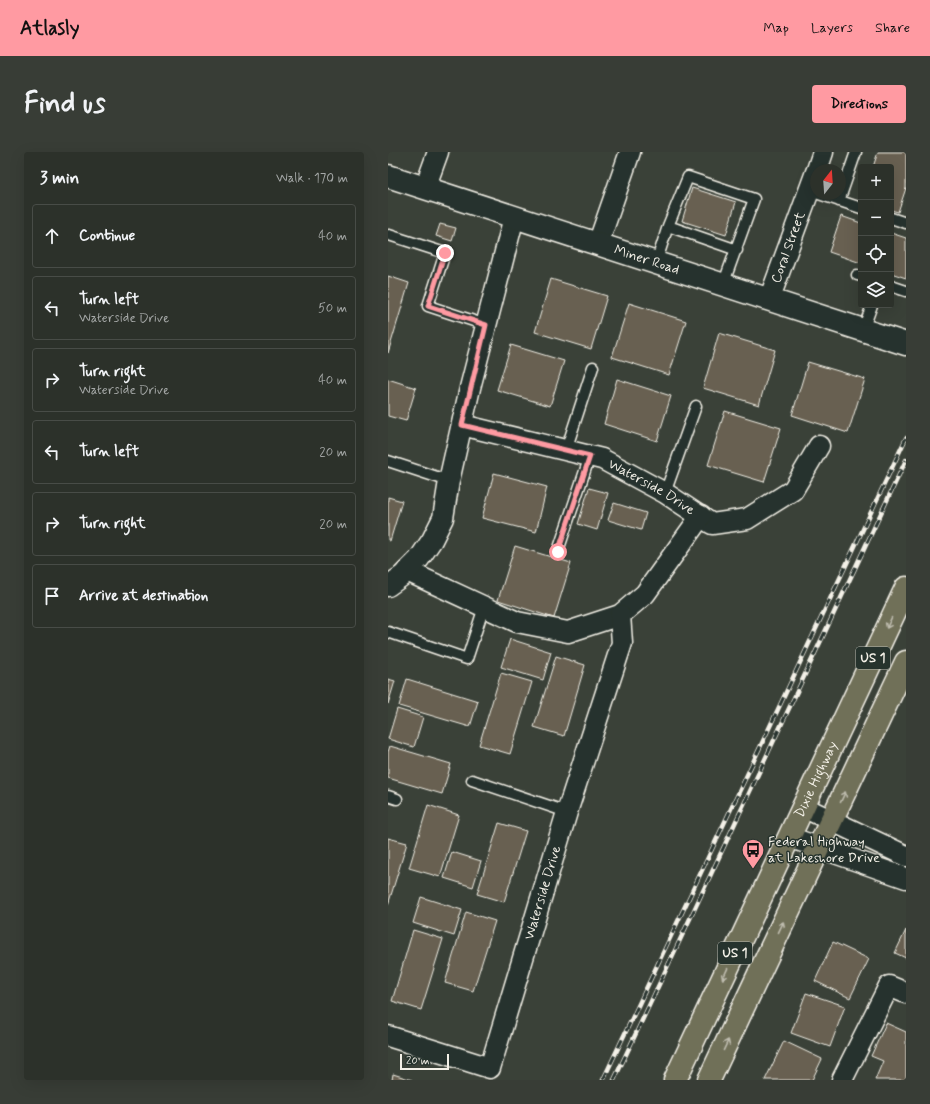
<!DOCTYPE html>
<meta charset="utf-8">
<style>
:root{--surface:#2c312a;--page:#383d36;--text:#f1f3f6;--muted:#a6a9a8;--line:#484c47;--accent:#ff9aa2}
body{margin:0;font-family:Mynerve,sans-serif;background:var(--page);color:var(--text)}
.controls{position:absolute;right:12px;top:12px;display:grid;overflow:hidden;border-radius:4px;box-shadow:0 4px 16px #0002}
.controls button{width:36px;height:36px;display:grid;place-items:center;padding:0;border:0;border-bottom:1px solid var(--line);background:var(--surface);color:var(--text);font:20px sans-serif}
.compass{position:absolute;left:422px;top:12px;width:36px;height:36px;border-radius:50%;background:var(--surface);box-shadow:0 4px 16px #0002;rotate:17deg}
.scale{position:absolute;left:12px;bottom:10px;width:49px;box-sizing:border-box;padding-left:4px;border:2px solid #f4f1e8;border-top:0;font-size:11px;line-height:14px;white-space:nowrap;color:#f4f1e8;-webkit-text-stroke:3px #26332d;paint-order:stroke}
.stop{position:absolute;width:12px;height:12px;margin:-9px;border:3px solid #ff9aa2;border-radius:50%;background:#fff}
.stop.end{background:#ff9aa2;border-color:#fff;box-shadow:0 1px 4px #0008}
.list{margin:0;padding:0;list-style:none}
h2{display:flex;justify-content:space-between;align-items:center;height:52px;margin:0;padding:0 16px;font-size:17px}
h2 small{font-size:13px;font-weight:400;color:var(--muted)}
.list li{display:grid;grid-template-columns:26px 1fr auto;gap:12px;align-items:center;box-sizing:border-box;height:64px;margin:0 8px 8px;padding:0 8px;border:1px solid var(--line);border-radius:4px}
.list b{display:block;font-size:15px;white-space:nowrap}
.list p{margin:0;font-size:13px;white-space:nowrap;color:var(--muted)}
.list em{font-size:13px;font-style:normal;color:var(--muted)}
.icon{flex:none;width:22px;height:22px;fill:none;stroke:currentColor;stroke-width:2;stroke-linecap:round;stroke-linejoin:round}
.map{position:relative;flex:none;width:518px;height:928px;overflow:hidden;border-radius:4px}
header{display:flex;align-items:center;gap:24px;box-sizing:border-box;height:56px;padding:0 20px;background:var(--accent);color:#111}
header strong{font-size:19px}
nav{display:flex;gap:22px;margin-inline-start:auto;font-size:14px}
.intro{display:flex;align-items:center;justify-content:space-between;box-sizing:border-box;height:96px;padding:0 24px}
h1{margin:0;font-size:28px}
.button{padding:10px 18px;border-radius:4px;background:var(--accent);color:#111;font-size:14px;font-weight:700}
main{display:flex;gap:24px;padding:0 24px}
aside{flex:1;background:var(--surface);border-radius:4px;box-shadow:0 4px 16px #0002}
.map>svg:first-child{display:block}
.building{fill:#686151;stroke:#f4f1e8}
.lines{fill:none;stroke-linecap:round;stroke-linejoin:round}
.lane-casing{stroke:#f4f1e8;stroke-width:13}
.street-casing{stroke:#f4f1e8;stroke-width:23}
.secondary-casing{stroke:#f4f1e8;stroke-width:25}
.primary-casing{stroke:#f4f1e8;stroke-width:25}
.lane{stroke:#26332d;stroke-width:10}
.street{stroke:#26332d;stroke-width:20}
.secondary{stroke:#26332d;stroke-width:22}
.primary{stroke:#706f59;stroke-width:22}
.rail-casing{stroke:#f4f1e8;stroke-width:4.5}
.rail{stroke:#26332d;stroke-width:3;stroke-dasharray:9;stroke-linecap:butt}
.oneway{stroke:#bfbdaf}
.route{stroke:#ff9aa2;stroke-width:5}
.labels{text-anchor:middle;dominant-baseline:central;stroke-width:3;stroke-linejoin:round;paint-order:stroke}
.shield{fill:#26332d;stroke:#b6b8b0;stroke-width:1}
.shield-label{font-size:13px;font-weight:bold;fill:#f4f1e8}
.street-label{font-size:14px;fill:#f4f1e8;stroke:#26332d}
.poi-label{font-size:14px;fill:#f4f1e8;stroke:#26332d;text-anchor:start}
</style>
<header>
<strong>Atlasly</strong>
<nav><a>Map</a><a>Layers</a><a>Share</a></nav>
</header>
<div class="intro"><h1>Find us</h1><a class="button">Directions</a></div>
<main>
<aside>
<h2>3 min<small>Walk · 170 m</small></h2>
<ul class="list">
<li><svg class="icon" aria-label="ahead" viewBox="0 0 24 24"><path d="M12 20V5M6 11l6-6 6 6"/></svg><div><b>Continue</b></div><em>40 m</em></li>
<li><svg class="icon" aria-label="left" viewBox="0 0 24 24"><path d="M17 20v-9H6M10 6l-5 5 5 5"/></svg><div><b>Turn left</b><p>Waterside Drive</p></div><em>50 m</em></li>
<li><svg class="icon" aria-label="right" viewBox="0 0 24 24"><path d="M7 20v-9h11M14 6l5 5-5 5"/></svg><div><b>Turn right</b><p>Waterside Drive</p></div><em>40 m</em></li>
<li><svg class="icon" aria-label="left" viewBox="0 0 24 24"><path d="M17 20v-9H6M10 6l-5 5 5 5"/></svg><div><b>Turn left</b></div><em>20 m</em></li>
<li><svg class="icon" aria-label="right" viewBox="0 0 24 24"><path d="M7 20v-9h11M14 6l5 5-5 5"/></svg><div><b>Turn right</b></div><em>20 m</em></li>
<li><svg class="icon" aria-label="arrive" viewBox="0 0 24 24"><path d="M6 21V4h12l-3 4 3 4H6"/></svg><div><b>Arrive at destination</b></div></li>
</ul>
</aside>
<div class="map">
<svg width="518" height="928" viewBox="0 0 518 928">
<rect width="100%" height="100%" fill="#3a4138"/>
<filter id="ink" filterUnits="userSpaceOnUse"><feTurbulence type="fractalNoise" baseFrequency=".025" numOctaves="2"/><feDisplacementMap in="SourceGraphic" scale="8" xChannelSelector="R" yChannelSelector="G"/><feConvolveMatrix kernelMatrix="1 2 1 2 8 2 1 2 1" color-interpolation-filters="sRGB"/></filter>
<g filter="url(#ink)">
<path class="building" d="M490 0H518V36L510 60 503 58V15H485Z
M304 36 348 50 338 83 294 69Z
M453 64 473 71V111L441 100Z
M52 72 68 76 64 89 48 84Z
M503 81 518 86V126L503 121Z
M0 124 21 131 0 201Z
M163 127 219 144 203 197 147 180Z
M241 151 298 169 281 223 224 205Z
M331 181 387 198 371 253 315 236Z
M123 193 176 209 162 254 109 238Z
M420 210 477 227 460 281 404 263Z
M0 227 28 236 18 269 0 264Z
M229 227 283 244 269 289 216 272Z
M337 259 393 276 376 330 320 313Z
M106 321 159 335 148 380 94 366Z
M201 336 220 341 209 378 190 372Z
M0 345 14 349 2 389 0 388Z
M226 351 258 361 253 378 220 368Z
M127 394 183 411 166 466 110 448Z
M122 487 163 500 155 528 113 515Z
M168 504 197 513 176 584 146 575Z
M113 521 144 530 122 602 91 593Z
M0 527 7 529 0 552Z
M19 527 90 549 82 575 11 554Z
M9 557 35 565 26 595 0 587Z
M2 594 63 612 54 642 0 626V600Z
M40 653 71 663 52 725 21 716Z
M111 671 138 679 116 750 89 742Z
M0 686 19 691 0 753Z
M64 700 93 709 85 735 56 726Z
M33 745 74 758 66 784 25 771Z
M78 760 107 769 85 839 57 831Z
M25 778 55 787 33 858 4 849Z
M518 778V806L507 801Z
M445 790 481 807 462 846 427 829Z
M418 841 457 854 442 895 403 881Z
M498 871 518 880V928H487L495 909 483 904Z
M396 889 434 907 424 928H377Z
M5 922 24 928H4Z"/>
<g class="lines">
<g class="lane-casing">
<path id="lane" d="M431 42 473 56
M451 49 468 0
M503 66 518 71
M280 74 349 98
M1 83 57 101 40 154 98 173
M268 111 280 74 300 25 366 47 335 133
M469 123 473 124
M503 134 518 139
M475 178 484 153
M178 298 205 215
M0 309 61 329
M277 341 308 254
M170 399 202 304
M0 480 79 507 96 455
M84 628 179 660
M0 644 9 647"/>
</g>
<g class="street-casing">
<g id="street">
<path d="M429 18 435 0"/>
<path d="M37 36 50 0"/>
<path d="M210 92 242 0"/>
<path id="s1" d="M381 148 428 20"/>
<path id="s2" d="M74 273 214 307 277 341 324 372 359 367 405 338 431 294"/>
<path d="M19 419 129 470 180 480 232 463 257 442 313 364"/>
<path d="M0 434 14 424 31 407 44 388 55 366 61 329 82 236 126 65"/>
<path d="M415 655 518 704"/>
<path d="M401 685 518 726"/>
<path id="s3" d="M0 884 102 916 179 660 234 491 232 463"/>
<path d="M454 928 501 834 518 841"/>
</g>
</g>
<g class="secondary-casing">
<g id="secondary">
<path id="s4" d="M0 24 518 192"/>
</g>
</g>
<g class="primary-casing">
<g id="primary">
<path id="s5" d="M287 928 518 436"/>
<path d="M321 928 518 510"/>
</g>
</g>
<use href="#lane" class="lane"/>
<use href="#street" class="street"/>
<use href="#secondary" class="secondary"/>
<use href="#primary" class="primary"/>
<g class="rail-casing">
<path id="rail" d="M215 928 518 286
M226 928 518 308"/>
</g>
<use href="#rail" class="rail"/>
</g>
<defs><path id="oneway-shaft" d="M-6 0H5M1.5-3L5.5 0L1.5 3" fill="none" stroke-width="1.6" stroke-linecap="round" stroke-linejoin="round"/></defs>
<g class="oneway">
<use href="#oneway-shaft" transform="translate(501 471) rotate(115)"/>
<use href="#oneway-shaft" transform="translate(455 645) rotate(-65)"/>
<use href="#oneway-shaft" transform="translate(393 775) rotate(-65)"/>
<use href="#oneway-shaft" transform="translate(337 822) rotate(115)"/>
<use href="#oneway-shaft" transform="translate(338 893) rotate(-65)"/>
</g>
</g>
<g class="lines" filter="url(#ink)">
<path class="route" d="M57 101 40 154 98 173 74 273 202 304 170 400"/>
</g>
<defs>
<g id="bus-pin" transform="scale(1.15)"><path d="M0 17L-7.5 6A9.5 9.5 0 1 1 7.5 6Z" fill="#ff9aa2" stroke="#26332d"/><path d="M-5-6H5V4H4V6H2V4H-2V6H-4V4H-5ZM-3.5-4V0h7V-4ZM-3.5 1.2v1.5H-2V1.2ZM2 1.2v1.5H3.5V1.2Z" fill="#111"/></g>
</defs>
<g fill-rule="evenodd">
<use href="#bus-pin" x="365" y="698"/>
</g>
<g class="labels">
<g class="shield">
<rect x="468" y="495" width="34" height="22" rx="3"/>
<rect x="330" y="790" width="34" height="22" rx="3"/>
</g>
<g class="shield-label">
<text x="485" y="506">US 1</text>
<text x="347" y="801">US 1</text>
</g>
<g class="street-label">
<text stroke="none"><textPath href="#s1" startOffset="56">Coral Street</textPath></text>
<text stroke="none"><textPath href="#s4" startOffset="272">Miner Road</textPath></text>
<text stroke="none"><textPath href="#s2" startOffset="201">Waterside Drive</textPath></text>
<text stroke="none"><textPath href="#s5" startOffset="332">Dixie Highway</textPath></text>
<text stroke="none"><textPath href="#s3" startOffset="290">Waterside Drive</textPath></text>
</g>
<g class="poi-label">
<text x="380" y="690">Federal Highway<tspan x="380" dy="16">at Lakeshore Drive</tspan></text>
</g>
</g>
</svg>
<div class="controls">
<button>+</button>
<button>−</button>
<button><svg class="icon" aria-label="locate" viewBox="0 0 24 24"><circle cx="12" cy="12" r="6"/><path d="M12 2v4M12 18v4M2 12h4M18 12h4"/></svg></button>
<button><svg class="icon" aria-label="layers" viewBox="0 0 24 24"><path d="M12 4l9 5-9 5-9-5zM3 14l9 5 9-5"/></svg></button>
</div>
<svg class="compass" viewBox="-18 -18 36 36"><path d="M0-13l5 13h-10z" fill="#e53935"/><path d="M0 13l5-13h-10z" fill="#a6a9a8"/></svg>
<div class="scale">20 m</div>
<div class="stop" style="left:170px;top:400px"></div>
<div class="stop end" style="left:57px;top:101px"></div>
</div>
</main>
